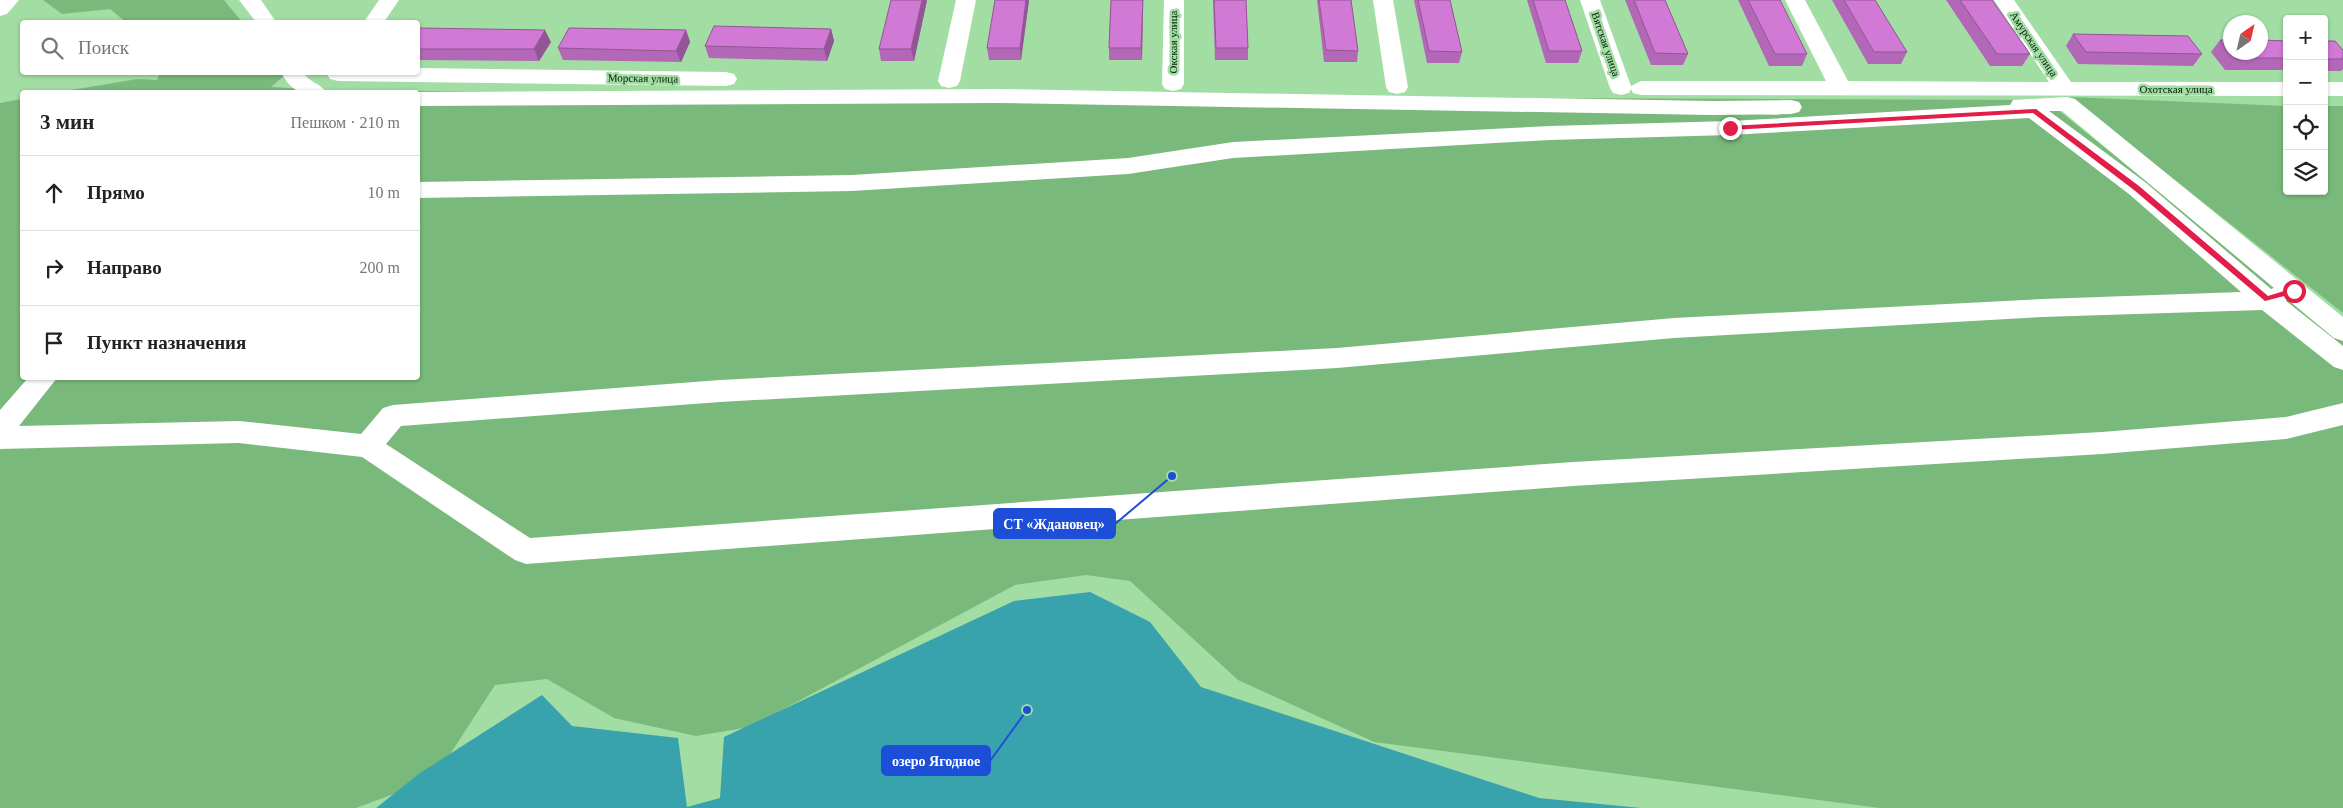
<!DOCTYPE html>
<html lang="ru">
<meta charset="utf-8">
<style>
:root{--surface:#fff;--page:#f6f6f6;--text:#222;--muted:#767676;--line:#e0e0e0}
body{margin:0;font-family:"Times New Roman",serif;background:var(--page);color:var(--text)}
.controls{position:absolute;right:15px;top:15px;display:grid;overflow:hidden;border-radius:5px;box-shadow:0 1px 4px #0004}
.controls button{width:45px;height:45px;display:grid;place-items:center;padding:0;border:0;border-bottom:1px solid var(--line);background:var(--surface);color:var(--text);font:25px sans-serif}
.compass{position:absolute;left:2223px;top:15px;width:45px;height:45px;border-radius:50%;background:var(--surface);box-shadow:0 1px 4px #0004;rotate:34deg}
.stop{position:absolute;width:15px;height:15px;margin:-11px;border:4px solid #e11d48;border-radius:50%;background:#fff}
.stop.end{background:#e11d48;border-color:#fff;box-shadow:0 1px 5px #0008}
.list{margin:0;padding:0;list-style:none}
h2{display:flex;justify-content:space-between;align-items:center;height:65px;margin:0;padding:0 20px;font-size:21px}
h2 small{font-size:16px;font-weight:400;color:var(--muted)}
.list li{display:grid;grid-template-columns:32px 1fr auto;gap:15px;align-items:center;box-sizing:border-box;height:75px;padding:0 20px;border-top:1px solid var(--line)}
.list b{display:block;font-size:19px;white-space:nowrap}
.list em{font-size:16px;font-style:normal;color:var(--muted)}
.icon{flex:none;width:28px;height:28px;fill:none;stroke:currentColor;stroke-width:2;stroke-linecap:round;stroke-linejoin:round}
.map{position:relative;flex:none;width:2343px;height:808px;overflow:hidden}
.search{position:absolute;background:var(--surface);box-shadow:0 1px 4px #0004;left:20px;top:20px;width:400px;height:55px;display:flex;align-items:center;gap:12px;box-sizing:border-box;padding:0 18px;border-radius:5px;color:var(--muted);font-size:19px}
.panel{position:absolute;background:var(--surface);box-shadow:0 1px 4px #0004;left:20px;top:90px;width:400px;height:290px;border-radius:5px}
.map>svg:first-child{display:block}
.green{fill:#79b97b}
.water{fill:#38a2ad}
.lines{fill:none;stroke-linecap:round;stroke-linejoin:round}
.minor{fill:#fff;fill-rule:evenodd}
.major{fill:#fff;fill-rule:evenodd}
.wall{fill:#b368b7}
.shaded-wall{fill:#925595}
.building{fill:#d079d5;stroke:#925595}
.route{fill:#e11d48}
.labels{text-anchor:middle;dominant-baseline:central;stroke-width:5;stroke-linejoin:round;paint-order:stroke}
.far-street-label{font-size:11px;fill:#061c08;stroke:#a2dda4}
.leader{fill:none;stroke:#1d4ed8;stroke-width:2}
.callout-dot{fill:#1d4ed8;stroke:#a2dda4;stroke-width:2}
.callout{fill:#1d4ed8;stroke:#1d4ed8;stroke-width:2}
.callout-label{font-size:14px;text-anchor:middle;font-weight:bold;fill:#fff}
</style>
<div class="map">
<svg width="2343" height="808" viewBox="0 0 2343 808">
<rect width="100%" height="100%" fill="#a2dda4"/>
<path class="green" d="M43 0H224L242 22H126L110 9 62 14Z
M160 72 281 73 284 76 271 87 323 90 996 96 2046 100 2343 341V808H1880L1374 742 1238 680 1130 581 1086 575 1015 585 750 727 696 736 614 718 547 679 495 685 434 779 356 808H0V103L22 99V378H418V92H60L137 79 157 80Z
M2070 97 2287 106V191H2324V106H2343V313Z"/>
<path class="water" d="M1090 592 1150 622 1201 687 1539 798 1641 808H376L420 773 542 695 572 726 678 738 687 807 720 798 724 737 1014 601Z"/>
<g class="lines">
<path class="minor" d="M239 0H261L276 22H256Z
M379 0H399L384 22H364Z
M956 0H976L960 81 957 86 949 88 941 86 938 81Z
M1164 0H1184V84L1181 89 1173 91 1165 89 1162 84Z
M1373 0H1393L1408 87 1405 92 1397 94 1389 92 1386 87Z
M1580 0H1600L1631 86 1641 81H1826L1785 0H1805L1848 81 2049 82 1994 0H2014L2071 82H2287V96L1641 95 1633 93 1631 89 1629 93 1621 95 1613 93 1610 88Z
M418 68 726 72 734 74 737 79 734 84 726 86 338 81 330 79 327 74 418 72Z
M281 72H303C308 82 320 83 326 92 304 95 292 94 281 72Z
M2324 82H2343V96H2324Z
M996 89 1712 101 1791 100 1799 102 1802 107 1799 112 1791 114 1712 115 996 103 418 106 416 92Z
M2067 97 2075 99 2343 317V341L2334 338 2287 299 2286 301 2343 346V370L2334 367 2262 310 2042 317 1674 338 1337 368 720 402 401 426 386 444 530 538 1573 462 2102 432 2286 417 2343 403V425L2286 439 2102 454 1573 486 526 564 515 560 362 457 239 443 0 449V410L28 378H57L19 426 239 421 361 434 383 408 393 405 720 380 1337 348 1674 318 2042 299 2241 292 2129 194 2029 118 1730 135 1550 140 1233 158 1128 174 852 191 418 198V182L852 175 1128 158 1233 142 1550 126 1730 121 2010 105 2013 100ZM2049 111H2062L2274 288 2271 289 2145 182Z"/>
<path class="major" d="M0 0H19L7 14 0 16Z"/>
</g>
<path class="wall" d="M927 0 914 61H881L879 49Z
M1029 0 1021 60H989L987 48Z
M1111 0H1143L1142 60H1109V48Z
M1213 0H1246L1248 48V60H1215Z
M1317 0H1351L1358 51 1357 62H1324Z
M1414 0H1450L1462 52 1459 63H1427Z
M1527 0H1565L1582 51 1578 63H1546Z
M1625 0H1665L1688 54 1683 65H1651Z
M1738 0H1780L1807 54 1802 66H1769Z
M1832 0H1875L1907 52 1901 64H1868Z
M1946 0H1992L2030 54 2022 66H1990Z
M418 28 551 42 539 61 418 60Z
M831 29 834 41 827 61 709 58 705 46Z
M686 30 690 42 681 62 563 60 558 48Z
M2073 34 2202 54 2193 66 2078 64 2066 46Z
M2220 40 2287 41V70H2225L2211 52Z
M2324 41 2343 50V69L2341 71H2324Z"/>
<path class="shaded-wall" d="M922 0H927L914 61 911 49Z
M1026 0H1029L1021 60 1020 48Z
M1143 0 1142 60 1141 48Z
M831 29 834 41 827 61 824 49Z
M545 30 551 42 539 61 534 49Z
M686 30 690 42 681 62 676 51Z"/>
<path class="building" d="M891 0H922L911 49H879Z
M995 0H1026L1020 48H987Z
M1111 0H1143L1141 48H1109Z
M1214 0H1246L1248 48H1216Z
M1319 0H1351L1358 51 1326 50Z
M1418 0H1450L1462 52 1429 51Z
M1533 0H1565L1582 51H1549Z
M1634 0H1665L1688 54 1655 53Z
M1748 0H1780L1807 54H1775Z
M1844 0H1875L1907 52H1874Z
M1960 0H1992L2030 54H1997Z
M714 26 831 29 824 49 705 46Z
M418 28 545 30 534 49H418Z
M569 28 686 30 676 51 558 48Z
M2073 34 2188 36 2202 54 2086 52Z
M2220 40H2230V52H2260V40L2287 41V58H2235Z
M2324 41H2335L2343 50V59H2324Z"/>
<path class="route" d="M2036 109 2139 186 2268 296 2294 288 2298 291 2296 293 2265 301 2134 190 2033 113 1730 130 1727 128 1730 126Z"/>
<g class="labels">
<g class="far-street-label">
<text transform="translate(1173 42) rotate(-90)">Окская улица</text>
<text transform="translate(1606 44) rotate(71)">Вятская улица</text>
<text transform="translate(2034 44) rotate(56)">Амурская улица</text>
<text transform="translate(643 78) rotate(1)">Морская улица</text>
<text x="2176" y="89">Охотская улица</text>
</g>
</g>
<path class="leader" d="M1172 476L1115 524M1027 710L990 761"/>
<g class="callout-dot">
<circle cx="1172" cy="476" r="5"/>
<circle cx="1027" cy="710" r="5"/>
</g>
<g class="callout">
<rect x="994" y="509" width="121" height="29" rx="5"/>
<rect x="882" y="746" width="108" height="29" rx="5"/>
</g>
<g class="callout-label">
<text x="1054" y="529">СТ «Ждановец»</text>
<text x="936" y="766">озеро Ягодное</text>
</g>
</svg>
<div class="controls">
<button>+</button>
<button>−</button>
<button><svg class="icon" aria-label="locate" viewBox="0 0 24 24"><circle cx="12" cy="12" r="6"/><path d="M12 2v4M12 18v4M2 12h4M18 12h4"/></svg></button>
<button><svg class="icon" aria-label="layers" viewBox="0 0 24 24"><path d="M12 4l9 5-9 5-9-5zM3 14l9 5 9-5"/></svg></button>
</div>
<svg class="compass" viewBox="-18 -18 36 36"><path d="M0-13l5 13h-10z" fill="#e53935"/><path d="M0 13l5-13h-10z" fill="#767676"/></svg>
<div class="stop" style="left:2294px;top:291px"></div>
<div class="stop end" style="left:1730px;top:128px"></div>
<div class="search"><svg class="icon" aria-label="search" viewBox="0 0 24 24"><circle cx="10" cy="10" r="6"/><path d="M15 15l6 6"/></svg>Поиск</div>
<section class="panel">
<h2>3 мин<small>Пешком · 210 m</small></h2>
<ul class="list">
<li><svg class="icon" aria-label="ahead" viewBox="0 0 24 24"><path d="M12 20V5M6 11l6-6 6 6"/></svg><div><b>Прямо</b></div><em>10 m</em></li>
<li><svg class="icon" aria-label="right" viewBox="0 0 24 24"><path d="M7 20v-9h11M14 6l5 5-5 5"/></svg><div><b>Направо</b></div><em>200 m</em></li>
<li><svg class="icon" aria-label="arrive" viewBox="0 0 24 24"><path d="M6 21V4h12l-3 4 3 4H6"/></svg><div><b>Пункт назначения</b></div></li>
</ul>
</section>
</div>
